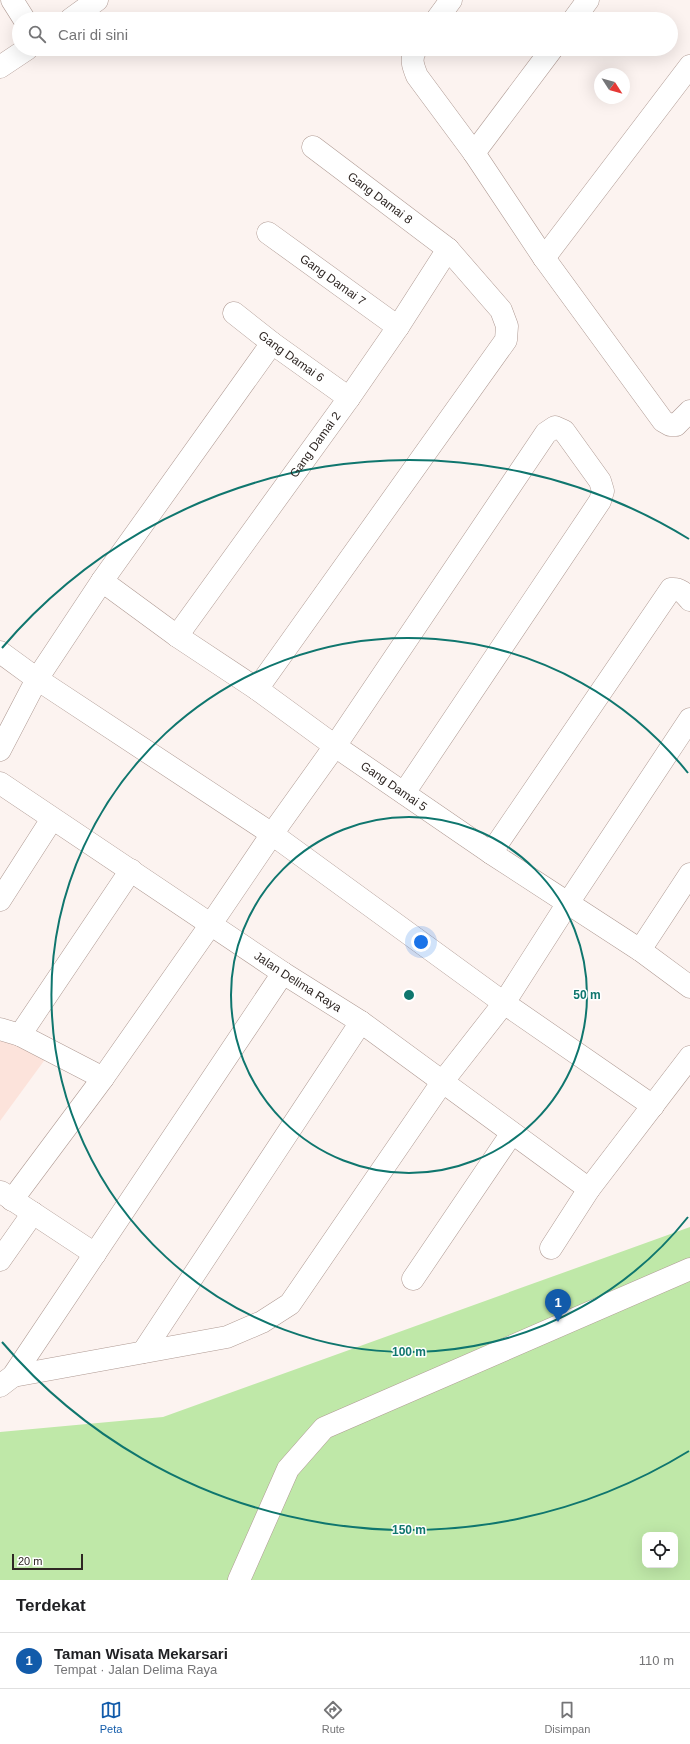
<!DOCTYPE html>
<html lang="id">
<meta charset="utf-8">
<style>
:root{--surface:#fff;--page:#f6f6f6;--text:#202124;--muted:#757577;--line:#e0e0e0;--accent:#125baa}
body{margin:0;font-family:Helvetica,sans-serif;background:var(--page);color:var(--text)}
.controls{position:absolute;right:12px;bottom:12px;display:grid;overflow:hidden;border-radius:8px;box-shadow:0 4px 16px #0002}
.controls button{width:36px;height:36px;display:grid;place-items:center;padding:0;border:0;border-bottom:1px solid var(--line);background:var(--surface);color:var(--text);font:20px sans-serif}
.compass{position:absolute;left:594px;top:68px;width:36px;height:36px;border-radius:50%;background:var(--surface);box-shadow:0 4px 16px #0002;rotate:126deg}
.scale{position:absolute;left:12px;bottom:10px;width:71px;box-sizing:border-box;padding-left:4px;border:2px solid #2f2724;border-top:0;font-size:11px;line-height:14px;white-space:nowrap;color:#2f2724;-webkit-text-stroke:3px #fff;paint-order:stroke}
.you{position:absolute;left:421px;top:942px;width:14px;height:14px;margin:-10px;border:3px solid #fff;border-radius:50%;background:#1a73e8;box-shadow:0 0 0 6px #1a73e833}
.badge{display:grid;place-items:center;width:26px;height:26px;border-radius:50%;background:var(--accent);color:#fff;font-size:13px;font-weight:700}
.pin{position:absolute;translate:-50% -33px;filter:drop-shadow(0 1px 2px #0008)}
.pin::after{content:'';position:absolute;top:21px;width:14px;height:12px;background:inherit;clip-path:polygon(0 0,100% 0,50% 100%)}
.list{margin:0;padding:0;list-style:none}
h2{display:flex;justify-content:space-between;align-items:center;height:52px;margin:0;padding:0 16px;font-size:17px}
h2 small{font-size:13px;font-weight:400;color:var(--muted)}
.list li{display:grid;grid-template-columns:26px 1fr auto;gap:12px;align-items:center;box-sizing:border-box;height:56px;padding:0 16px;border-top:1px solid var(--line)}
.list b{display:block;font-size:15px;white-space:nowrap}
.list p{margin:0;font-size:13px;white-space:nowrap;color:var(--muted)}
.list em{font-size:13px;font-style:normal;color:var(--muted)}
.icon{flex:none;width:22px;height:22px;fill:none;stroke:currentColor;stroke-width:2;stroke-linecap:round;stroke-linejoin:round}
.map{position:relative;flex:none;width:690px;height:1580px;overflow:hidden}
.search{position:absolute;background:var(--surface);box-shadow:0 4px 16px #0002;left:12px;right:12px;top:12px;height:44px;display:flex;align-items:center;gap:10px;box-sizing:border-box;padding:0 14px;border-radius:22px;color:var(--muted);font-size:15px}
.sheet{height:108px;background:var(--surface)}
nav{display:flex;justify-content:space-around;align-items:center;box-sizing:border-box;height:56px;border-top:1px solid var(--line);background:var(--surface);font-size:11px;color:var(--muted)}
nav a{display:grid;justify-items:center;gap:2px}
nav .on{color:var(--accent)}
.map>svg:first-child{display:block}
.built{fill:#fce3db}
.green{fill:#bfe8a8;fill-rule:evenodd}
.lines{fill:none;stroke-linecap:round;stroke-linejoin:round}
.minor-casing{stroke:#af9a93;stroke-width:23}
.minor{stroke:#fff;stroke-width:22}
.ring{fill:none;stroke:#0f766e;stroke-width:2}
.labels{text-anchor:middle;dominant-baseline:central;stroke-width:3;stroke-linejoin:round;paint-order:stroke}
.street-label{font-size:12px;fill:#2f2724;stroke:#fff}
.centre{fill:#0f766e;stroke:#fff;stroke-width:2}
.ring-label{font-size:12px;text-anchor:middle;font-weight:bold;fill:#0f766e;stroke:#fff;stroke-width:3;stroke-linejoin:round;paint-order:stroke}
</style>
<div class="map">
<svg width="690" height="1580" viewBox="0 0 690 1580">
<rect width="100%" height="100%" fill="#fcf3f0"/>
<path class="built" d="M0 1040 49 1054 0 1121Z"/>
<path class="green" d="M690 1227V1580H0V1432L163 1417ZM645 1535H675V1565H645Z"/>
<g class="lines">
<g class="minor-casing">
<g id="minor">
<path d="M12 0 24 19"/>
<path d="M71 19 97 0"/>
<path d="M437 19 451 0"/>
<path d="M574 19 588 0"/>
<path d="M416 49C410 59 413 66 417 76L474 153 544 258 663 421 670 425H676L690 411"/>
<path d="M0 67 27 49"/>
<path d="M474 153 552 49"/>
<path id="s1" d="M268 233 398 327"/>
<path d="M544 258 690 66"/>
<path id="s2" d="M234 313 272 343 349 398"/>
<path id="s3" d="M102 581 177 636 257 689 335 746 491 853 640 950 690 987"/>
<path id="s4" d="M177 636 349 398 398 327 448 249"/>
<path d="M0 652 37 679 272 834 504 1003 653 1106"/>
<path d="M257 689 506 340 507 326 501 310 448 249 313 147"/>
<path d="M0 750 37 679 102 581 272 343"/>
<path id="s5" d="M0 783 283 973 361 1022 589 1189"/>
<path d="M491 853 671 589C680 588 684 593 690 600"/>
<path d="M0 900 52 819"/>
<path d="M640 950 690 874"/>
<path d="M0 1029 20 1035 103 1078"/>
<path d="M20 1035 131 870"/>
<path d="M1 1192 95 1254"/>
<path d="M12 1200 103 1078 211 924 272 834 335 746 546 433 555 427 564 431 600 481 603 491 600 501 404 793"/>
<path d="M551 1248 589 1189 690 1057"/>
<path d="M0 1260 33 1213"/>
<path d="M413 1279 512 1133"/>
<path d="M143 1352 361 1022"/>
<path d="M13 1376 227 1337 262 1322 290 1304 443 1081 504 1003 568 903 690 719"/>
<path d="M0 1386 13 1376 283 973"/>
<path d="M239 1580 288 1469 324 1428 690 1269"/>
</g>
</g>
<use href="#minor" class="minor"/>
</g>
<g class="ring">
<circle cx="409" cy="995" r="178"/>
<path d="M688 1217A357 357 0 1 1 688 773"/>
<path d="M689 1451A535 535 0 0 1 2 1342M2 648A535 535 0 0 1 689 539"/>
</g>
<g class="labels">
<g class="street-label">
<text transform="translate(380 198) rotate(37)">Gang Damai 8</text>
<text stroke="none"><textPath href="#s1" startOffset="80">Gang Damai 7</textPath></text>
<text stroke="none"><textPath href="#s2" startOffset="72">Gang Damai 6</textPath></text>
<text stroke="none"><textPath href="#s4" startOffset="236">Gang Damai 2</textPath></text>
<text stroke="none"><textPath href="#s3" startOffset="357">Gang Damai 5</textPath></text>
<text stroke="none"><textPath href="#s5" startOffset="358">Jalan Delima Raya</textPath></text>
</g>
</g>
<circle cx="409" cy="995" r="6" class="centre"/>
<g class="ring-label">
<text x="587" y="999">50 m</text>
<text x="409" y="1356">100 m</text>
<text x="409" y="1534">150 m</text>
</g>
</svg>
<div class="controls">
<button><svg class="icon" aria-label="locate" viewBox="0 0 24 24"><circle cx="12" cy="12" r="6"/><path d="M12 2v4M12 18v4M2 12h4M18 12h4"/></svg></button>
</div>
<svg class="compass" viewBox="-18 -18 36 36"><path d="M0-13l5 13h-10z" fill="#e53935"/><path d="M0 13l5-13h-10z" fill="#757577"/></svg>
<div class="scale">20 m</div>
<div class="you"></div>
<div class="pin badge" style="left:558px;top:1322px">1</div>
<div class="search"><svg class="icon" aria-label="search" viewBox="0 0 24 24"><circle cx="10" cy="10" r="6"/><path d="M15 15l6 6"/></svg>Cari di sini</div>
</div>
<section class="sheet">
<h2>Terdekat<small></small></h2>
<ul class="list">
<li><span class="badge">1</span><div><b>Taman Wisata Mekarsari</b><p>Tempat · Jalan Delima Raya</p></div><em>110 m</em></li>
</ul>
</section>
<nav>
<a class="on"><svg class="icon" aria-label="map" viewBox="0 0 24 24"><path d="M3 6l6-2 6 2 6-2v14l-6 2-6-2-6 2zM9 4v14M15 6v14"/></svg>Peta</a>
<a><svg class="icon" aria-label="directions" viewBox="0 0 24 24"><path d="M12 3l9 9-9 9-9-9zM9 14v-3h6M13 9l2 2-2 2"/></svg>Rute</a>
<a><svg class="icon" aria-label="saved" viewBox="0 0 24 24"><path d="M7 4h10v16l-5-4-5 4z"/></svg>Disimpan</a>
</nav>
